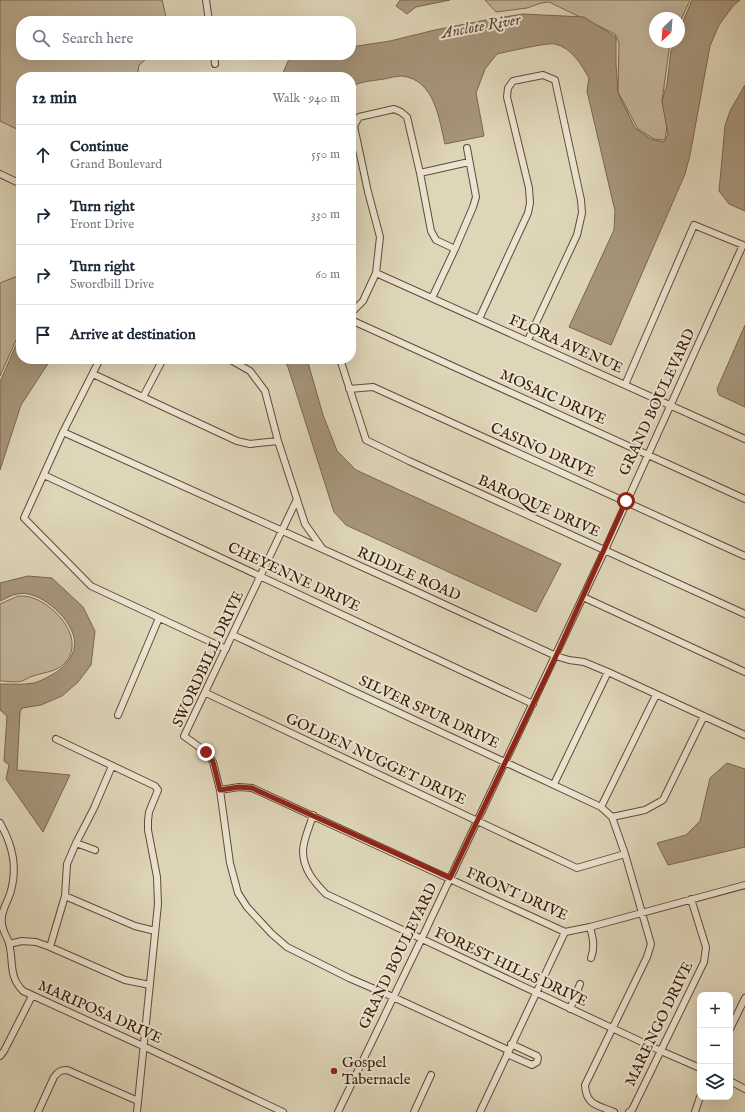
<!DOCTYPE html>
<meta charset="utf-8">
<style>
:root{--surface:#fff;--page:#f2f2f3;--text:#1f2937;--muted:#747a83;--line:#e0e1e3}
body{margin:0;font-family:"IM FELL English",serif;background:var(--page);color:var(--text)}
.controls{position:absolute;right:12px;bottom:12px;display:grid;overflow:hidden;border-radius:8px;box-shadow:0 4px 16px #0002}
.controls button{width:36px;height:36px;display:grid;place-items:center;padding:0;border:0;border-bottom:1px solid var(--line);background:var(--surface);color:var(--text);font:20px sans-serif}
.compass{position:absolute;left:649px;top:12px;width:36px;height:36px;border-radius:50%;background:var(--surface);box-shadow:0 4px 16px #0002;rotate:205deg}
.stop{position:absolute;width:12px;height:12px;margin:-9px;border:3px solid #8f2418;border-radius:50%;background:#fff}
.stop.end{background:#8f2418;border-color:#fff;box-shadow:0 1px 4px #0008}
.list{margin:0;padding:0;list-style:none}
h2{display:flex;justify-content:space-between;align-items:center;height:52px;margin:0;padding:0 16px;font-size:17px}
h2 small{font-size:13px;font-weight:400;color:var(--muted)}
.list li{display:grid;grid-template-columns:26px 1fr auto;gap:12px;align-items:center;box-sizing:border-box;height:60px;padding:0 16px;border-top:1px solid var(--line)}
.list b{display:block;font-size:15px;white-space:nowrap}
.list p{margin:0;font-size:13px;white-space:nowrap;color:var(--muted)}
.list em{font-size:13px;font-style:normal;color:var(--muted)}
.icon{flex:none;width:22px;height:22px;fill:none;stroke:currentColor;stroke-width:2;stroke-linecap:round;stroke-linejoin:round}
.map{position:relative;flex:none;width:745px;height:1112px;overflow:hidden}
.search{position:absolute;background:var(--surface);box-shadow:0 4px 16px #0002;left:16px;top:16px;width:340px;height:44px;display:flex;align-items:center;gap:10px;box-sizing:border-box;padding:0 14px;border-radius:16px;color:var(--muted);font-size:15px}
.panel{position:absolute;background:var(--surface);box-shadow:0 4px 16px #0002;left:16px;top:72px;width:340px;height:292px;border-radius:16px}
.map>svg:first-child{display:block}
.green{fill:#c3b69b;stroke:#7f6851}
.water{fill:#a7967c;stroke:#7c654d}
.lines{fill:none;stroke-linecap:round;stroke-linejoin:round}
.minor-casing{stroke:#644a34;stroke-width:8}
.minor{stroke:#eae4d2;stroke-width:6}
.route{stroke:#8f2418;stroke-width:5}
.poi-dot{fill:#8f2418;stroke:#eae4d2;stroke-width:1.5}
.labels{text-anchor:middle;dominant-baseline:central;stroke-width:4;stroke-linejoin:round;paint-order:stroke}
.street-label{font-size:15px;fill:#3b1b07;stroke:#eae4d2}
.poi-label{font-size:15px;fill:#3b1b07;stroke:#eae4d2;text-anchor:start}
.water-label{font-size:16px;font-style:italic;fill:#614630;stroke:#eae4d2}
</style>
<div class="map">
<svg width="745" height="1112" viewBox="0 0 745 1112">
<rect width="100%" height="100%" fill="#dfd6b9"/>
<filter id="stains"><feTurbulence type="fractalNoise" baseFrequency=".005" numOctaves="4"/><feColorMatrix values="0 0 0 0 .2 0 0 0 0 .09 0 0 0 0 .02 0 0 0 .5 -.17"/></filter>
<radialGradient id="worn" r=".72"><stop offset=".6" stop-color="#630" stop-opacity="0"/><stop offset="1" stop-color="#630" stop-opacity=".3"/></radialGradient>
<path class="green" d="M0 0H162L167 21H21V55H151L139 65 137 77H21V131L0 121Z
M485 0H690L679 24V18H655V42H672L669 50 662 101 667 126 665 140 654 139 638 129 618 92 619 43 615 34 549 2 541 3 527 8 496 12Z
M15 277 21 278V329L0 376V283Z
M18 596C22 596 28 596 33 598 56 606 85 638 66 662 57 672 45 672 33 676 29 677 25 680 22 681 15 683 7 681 0 681V604Z"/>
<path class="water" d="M400 0H450L416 7 407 14 396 6Z
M692 0H740L733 6 719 25 710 46 690 155 685 174 611 345 569 327 614 230 615 211 587 91 589 78C581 64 572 48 555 44 549 42 506 52 497 54L485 69 476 93 484 136 445 144C439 119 435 80 402 76 396 76 389 78 384 79 372 81 361 81 351 87V77H281L289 59 295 55H351V47L390 41 435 30 491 19 523 14 584 17 616 37V64L618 93 635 128 651 139 664 142 668 134 662 101 667 84 671 51 675 42H679V31Z
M745 85V211L729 204 719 191 725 126 730 111Z
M745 325V407L719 395 717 389Z
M21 334V359H51L21 405 0 470V382Z
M283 359H307L323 415 337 451 356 470 561 564 536 612 346 525 334 512 288 367Z
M28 576 52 578 83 607 95 631 91 665 78 682 62 696 41 705 22 708 20 712 17 770 70 775 43 832 6 779 9 765 4 761 7 716 0 710V684C11 684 23 685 34 683 41 681 52 675 58 671 69 663 77 651 74 637 69 616 38 589 17 594 11 595 5 599 0 601V583Z
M727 763 745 769V847L668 865 657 843 686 835 700 821 710 778Z"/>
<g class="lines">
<g class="minor-casing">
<path id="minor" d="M206 0 209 21
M214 55 215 64
M420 173 469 162
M0 174 21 184
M376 273 745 439
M432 298 455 249 473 207 476 197 467 148
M351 313 363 301 376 273 380 237 368 192 354 126 359 117 394 109 401 112 407 117 420 173 431 231 436 240 455 249
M479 319 528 213 530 203 529 188 507 97 508 88 513 81 543 75 555 80 581 200 582 213 577 235 528 340
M351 320 745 499
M100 359 63 432 24 518 91 586 226 649
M229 359 250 371 265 391 278 441 305 524 322 548
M340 359 366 440 409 461 745 614
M93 374 237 441 250 444 278 441
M349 389 373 387 745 556
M143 397 163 359
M63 432 400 584 556 656 569 660 584 662 608 672 745 735
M44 475 533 704
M297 499 184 736 206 752 213 762 220 790 230 863 238 893 247 907 272 934 287 947 349 978 393 997 508 1050
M583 597 745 672
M233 635 601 807 612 817 625 854 651 944 647 957 585 1085C586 1105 597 1105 614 1112
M206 693 577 868 625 854
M118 715 159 618
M56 739 155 786 158 790 149 812 148 821V830L157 877 158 904 137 1112
M554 784 608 672
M220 790 239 787 252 788 565 932 590 927 745 885
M601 807 656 695
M313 815C310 826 303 840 303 851 303 869 314 882 326 894L661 1051 700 1068
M612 817 645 810 663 800 704 716
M0 823C13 846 18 868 10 894 7 903 0 913 2 923 2 930 7 937 9 943 14 962 8 976 23 991L143 1046 283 1112
M76 843 95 850
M65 896 135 926 155 931
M590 927C593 938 595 947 591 958
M9 944 22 941 36 942 50 947 125 980 150 985
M50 947 65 896 67 864 76 843 94 808 112 766
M570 1009 580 984
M730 1029 745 998
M507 1054 532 1065 537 1062 538 1058 537 1056 511 1044
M0 1056 4 1051 32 996
M730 1081 745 1089
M38 1112 54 1077C58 1072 60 1070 67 1070L138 1101
M338 1112 421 940 605 550 743 245 694 225 625 385
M414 1112 431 1075
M480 1112 565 932
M629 1112 632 1110 704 962 706 947 691 899
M695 1112 700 1097"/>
</g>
<use href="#minor" class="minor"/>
</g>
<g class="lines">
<path class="route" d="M206 752 213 762 220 790 239 787 252 788 450 878 556 656 626 501"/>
</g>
<circle class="poi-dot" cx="334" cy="1071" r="4"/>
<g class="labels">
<g class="street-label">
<text transform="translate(566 344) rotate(24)">FLORA AVENUE</text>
<text transform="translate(553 397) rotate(24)">MOSAIC DRIVE</text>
<text transform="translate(657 402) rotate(-65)">GRAND BOULEVARD</text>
<text transform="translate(543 450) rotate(24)">CASINO DRIVE</text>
<text transform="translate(539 506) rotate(24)">BAROQUE DRIVE</text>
<text transform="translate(409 574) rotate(24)">RIDDLE ROAD</text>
<text transform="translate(294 577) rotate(25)">CHEYENNE DRIVE</text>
<text transform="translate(208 659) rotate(-65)">SWORDBILL DRIVE</text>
<text transform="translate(429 712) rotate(25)">SILVER SPUR DRIVE</text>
<text transform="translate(376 759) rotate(25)">GOLDEN NUGGET DRIVE</text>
<text transform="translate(517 894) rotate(24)">FRONT DRIVE</text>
<text transform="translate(398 956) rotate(-64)">GRAND BOULEVARD</text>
<text transform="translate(511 967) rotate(25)">FOREST HILLS DRIVE</text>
<text transform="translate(100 1012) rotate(24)">MARIPOSA DRIVE</text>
<text transform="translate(659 1024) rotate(-64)">MARENGO DRIVE</text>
</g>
<g class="poi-label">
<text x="342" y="1062">Gospel<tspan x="342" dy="17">Tabernacle</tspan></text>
</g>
<g class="water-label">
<text transform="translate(481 27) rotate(-10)">Anclote River</text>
</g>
</g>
<rect width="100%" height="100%" filter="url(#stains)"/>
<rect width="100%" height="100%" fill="url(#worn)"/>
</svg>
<div class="controls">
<button>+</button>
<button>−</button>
<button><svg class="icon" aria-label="layers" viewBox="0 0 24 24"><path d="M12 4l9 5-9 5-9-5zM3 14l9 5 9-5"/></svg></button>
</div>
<svg class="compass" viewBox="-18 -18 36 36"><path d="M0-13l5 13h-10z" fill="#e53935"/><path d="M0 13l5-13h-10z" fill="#747a83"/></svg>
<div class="stop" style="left:626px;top:501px"></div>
<div class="stop end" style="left:206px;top:752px"></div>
<div class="search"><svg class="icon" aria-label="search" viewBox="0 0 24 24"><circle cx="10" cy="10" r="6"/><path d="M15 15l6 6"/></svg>Search here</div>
<section class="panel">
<h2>12 min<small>Walk · 940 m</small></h2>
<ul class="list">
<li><svg class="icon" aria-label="ahead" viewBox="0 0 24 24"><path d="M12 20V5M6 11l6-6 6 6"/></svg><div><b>Continue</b><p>Grand Boulevard</p></div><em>550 m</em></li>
<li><svg class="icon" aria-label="right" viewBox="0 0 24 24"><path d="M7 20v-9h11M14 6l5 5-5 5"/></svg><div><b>Turn right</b><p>Front Drive</p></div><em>330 m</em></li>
<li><svg class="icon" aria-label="right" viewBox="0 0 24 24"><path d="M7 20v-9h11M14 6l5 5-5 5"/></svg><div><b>Turn right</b><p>Swordbill Drive</p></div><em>60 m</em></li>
<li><svg class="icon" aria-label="arrive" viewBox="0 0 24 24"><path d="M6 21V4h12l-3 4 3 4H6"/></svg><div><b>Arrive at destination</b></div></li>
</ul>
</section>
</div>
